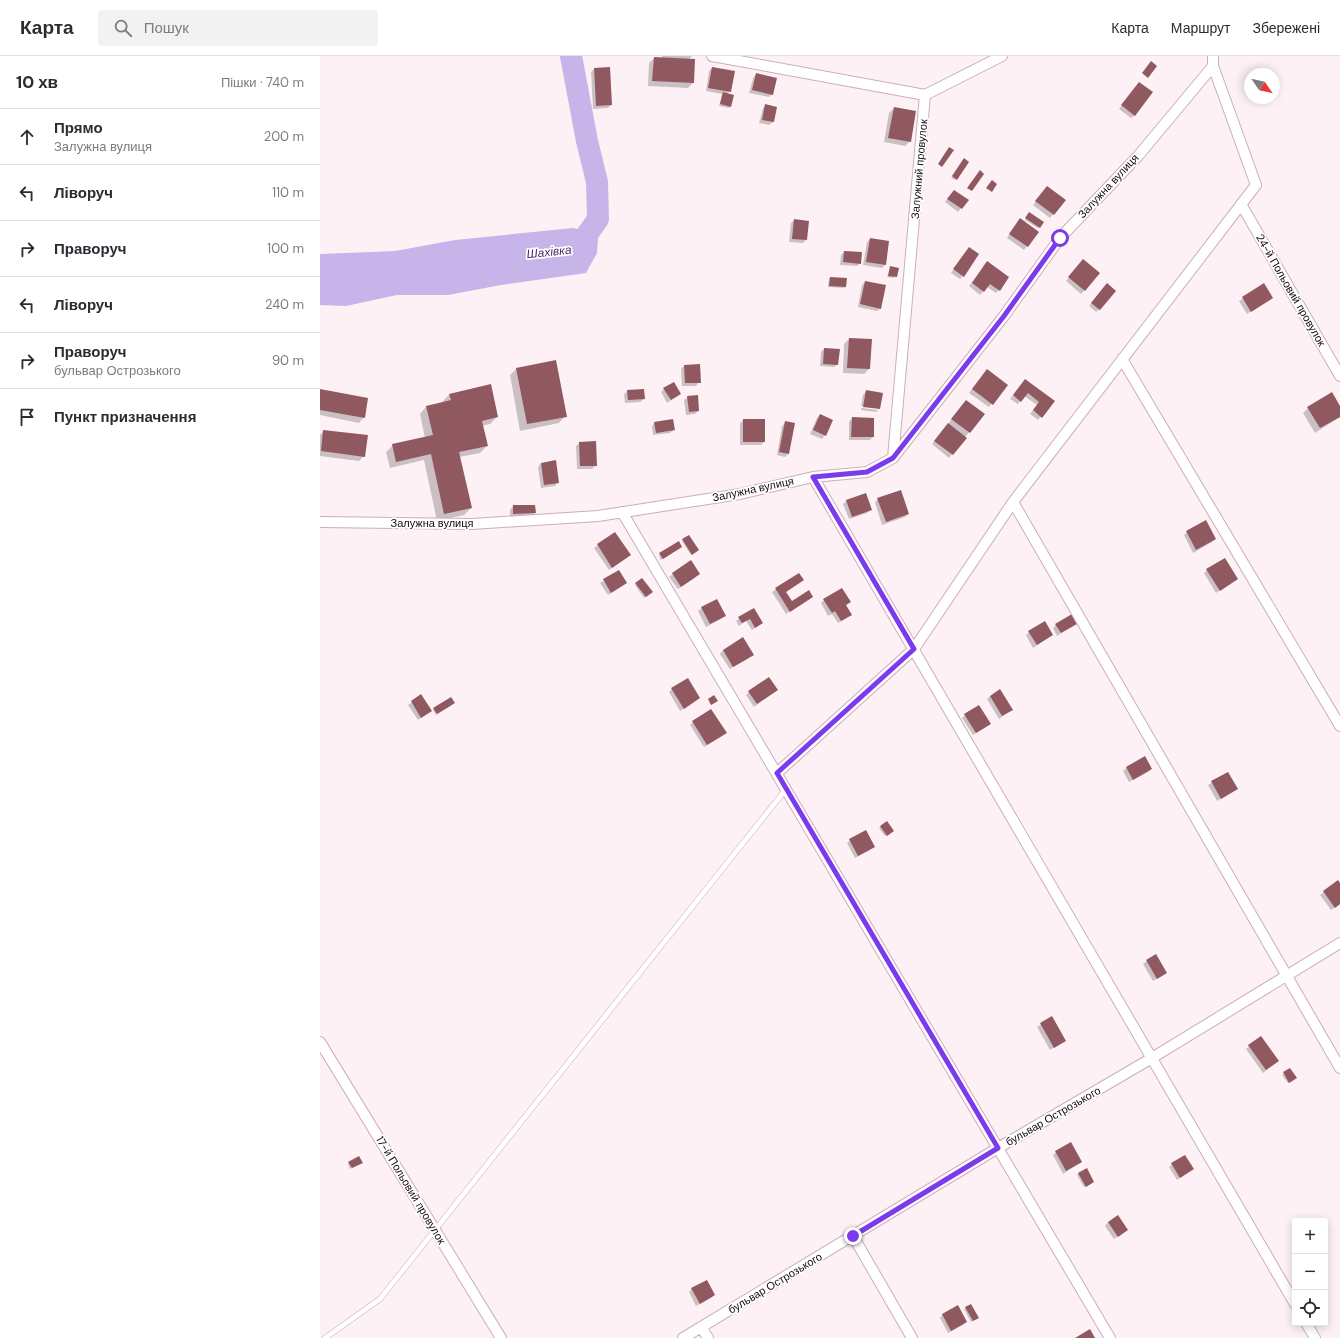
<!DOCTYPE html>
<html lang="uk">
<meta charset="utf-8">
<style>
:root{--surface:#fff;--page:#f2f2f3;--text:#2b2b33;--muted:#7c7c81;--line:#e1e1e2}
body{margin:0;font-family:"DM Sans",sans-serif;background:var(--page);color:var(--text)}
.controls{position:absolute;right:12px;bottom:12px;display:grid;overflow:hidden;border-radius:4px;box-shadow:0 2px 10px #0003}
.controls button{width:36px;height:36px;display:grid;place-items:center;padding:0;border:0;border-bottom:1px solid var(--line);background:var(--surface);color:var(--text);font:20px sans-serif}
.compass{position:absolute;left:924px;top:12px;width:36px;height:36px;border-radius:50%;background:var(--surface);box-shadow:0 2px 10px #0003;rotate:124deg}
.stop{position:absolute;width:12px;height:12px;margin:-9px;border:3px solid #7c3aed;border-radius:50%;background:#fff}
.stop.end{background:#7c3aed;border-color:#fff;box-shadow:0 1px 4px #0008}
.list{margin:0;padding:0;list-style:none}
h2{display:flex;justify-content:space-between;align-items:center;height:52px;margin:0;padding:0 16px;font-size:17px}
h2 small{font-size:13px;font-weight:400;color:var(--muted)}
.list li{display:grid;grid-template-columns:26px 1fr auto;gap:12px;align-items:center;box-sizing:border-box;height:56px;padding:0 16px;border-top:1px solid var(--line)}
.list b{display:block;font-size:15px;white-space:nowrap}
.list p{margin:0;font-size:13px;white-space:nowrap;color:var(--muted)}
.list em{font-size:13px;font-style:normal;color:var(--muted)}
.icon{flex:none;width:22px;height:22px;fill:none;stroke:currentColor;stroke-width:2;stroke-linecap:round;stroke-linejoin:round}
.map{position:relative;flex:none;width:1020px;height:1282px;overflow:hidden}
header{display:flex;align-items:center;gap:24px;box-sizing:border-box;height:56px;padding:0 20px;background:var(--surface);border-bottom:1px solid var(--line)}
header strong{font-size:19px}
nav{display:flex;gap:22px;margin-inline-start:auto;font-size:14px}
.search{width:280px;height:36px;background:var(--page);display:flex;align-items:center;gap:10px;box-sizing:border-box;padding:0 14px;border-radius:4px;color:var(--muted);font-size:15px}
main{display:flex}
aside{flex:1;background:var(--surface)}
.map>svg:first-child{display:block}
.water{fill:#c7b4e8}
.shadow{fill:#0003}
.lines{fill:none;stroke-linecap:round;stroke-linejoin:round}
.river{stroke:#c7b4e8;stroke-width:22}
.building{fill:#90585f}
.service-casing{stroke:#cbaebc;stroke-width:6}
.minor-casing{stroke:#cbaebc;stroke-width:12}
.service{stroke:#fff;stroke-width:5}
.minor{stroke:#fff;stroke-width:10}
.route{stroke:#7c3aed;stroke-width:5}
.labels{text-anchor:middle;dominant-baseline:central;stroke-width:3.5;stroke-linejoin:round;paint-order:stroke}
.street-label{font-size:11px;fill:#150b10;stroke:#fff}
.water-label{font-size:12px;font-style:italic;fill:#452a68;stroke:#fff}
</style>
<header>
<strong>Карта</strong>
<div class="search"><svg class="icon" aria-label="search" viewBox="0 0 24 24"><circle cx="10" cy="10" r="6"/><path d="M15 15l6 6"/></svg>Пошук</div>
<nav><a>Карта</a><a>Маршрут</a><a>Збережені</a></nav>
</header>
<main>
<aside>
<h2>10 хв<small>Пішки · 740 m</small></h2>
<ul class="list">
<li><svg class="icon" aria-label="ahead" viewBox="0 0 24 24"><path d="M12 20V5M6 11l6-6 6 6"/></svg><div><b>Прямо</b><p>Залужна вулиця</p></div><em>200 m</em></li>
<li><svg class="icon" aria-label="left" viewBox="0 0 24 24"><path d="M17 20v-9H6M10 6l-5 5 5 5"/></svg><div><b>Ліворуч</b></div><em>110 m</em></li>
<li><svg class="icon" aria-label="right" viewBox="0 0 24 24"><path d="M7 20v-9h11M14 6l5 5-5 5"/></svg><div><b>Праворуч</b></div><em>100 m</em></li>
<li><svg class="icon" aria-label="left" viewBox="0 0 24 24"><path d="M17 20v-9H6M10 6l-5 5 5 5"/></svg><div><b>Ліворуч</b></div><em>240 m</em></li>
<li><svg class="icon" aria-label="right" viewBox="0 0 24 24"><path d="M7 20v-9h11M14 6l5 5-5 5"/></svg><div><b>Праворуч</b><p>бульвар Острозького</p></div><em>90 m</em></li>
<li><svg class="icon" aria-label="arrive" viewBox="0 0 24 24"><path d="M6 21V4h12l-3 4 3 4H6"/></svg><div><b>Пункт призначення</b></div></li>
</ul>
</aside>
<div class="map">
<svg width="1020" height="1282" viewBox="0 0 1020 1282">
<rect width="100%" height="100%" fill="#fdf1f6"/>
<path class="water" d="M253 172 271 176 278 183 277 197 266 217 181 229 128 239H77L26 250 0 249V198L75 195 135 184Z"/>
<path class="shadow" d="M342 0H372L368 4H374L373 27 368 32 328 30 329 7 334 2 342 3Z
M275 12 291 49 288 52 273 53 271 16Z
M392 12 410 35 407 38 410 50 409 52 399 50 402 38 386 35 389 15Z
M436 18 452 38 449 41 429 37 433 22Z
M816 31 815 59 811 62 799 53Z
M446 49 456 52 453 66 449 69 439 67 443 52Z
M574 52 590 85 585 90 564 86 569 57Z
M643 105 648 106 635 124 631 122Z
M724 134 744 144 730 162 713 149Z
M634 135 647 144 638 156 625 146Z
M708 159 719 171 718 172 705 164Z
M474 164 486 184 483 187 469 186 471 167Z
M697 167 718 176 704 194 687 182Z
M550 183 565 209 562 212 543 209 547 186Z
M649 192 643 220 640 223 631 217Z
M524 196 540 207 537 210 520 209 521 199Z
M760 208 779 217 761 238 746 225Z
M664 210 679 234 676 237 667 231 660 239 649 230Z
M571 211 577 213 574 222 567 221Z
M510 222 525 230 524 232 508 231 509 223Z
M545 226 561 252 557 255 538 251 542 229Z
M943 229 951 242 927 258 919 245Z
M783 232 780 253 776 256 769 250Z
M529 283 551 284 549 313 544 318 523 317 524 288Z
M504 293 518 308 514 311 500 310 501 296Z
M364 310 379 326 376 330H362L361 313Z
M197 312 245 360 239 367 200 375 190 319Z
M664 318 686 329 669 351 649 337Z
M705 324 733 346 718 364 710 358 717 349 704 340 698 348 690 343Z
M344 333 360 338 347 347 341 336Z
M0 334 44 361 39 367 0 359Z
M308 335 324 343 320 346 305 347 304 338Z
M546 335 559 353 556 356 541 354V352L558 354V352L541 350 543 339Z
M130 338 177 361 170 368 162 370 167 390 160 397 139 401 151 452 144 459 117 465 104 404 70 412 66 396 73 389 105 382 100 358 106 351 123 347V345Z
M368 341 378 355 375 358 366 359 364 344Z
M646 345 663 358 629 402 612 388Z
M1020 351V361L995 377 983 357 988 352Z
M500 359 505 379 502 383 490 378 497 362Z
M532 362 553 381 550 384H529V366Z
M423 364 444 386 441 389H420V367Z
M335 367 354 374 350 377 333 379 332 370Z
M465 367 468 398 465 401 457 399 462 370Z
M4 375 44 400 39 405 0 400V379Z
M259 387 276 409 272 413H257L256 390Z
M221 407 238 426 235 430 221 432 218 411Z
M558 443 588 458 585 461 562 469 555 446Z
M527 444 551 453 547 457 529 463 523 448Z
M193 450H215V457L212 460 190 461V454Z
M867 476 895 483 892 486 873 497 864 479Z
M295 477 310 499 289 514 274 492Z
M363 484 377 495 371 499 362 485Z
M360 492 341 504 339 500 340 498Z
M370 505 376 521 358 533 349 521Z
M887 514 917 523 896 537 884 517Z
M299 515 306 527 288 539 280 527Z
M479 518 483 524 466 536 472 547 492 541 466 558 452 536Z
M322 523 332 536 324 542 315 529Z
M504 544 529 546 525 550 527 562 518 567 512 558 508 560 501 547Z
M382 552 404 560 401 563 386 571 378 555Z
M433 553 442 567 432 574 426 565 419 570 416 565Z
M756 567 737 580 733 572 736 569Z
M709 576 732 579 713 592 706 579Z
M403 594 429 602 410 613 400 598Z
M352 633 379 642 360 655 349 636Z
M457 634 434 651 426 639 429 636Z
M101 640 111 655 98 664 88 649Z
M670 640 692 653 679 663 667 643Z
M132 649 116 659 113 654 114 653Z
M645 659 666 671 653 679 642 662Z
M373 666 402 680 384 691 370 669Z
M806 712 831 713 828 716 809 726 803 715Z
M908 717 916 733 897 745 888 729Z
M567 767 571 776 565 780 559 772Z
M530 784 550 794 535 802 527 787Z
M1018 825 1020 829V848L1011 854 1000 839Z
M835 899 842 920 833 925 823 908Z
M731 962 744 985 730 994 717 971Z
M929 990 958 1005 943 1017 926 993Z
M970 1013 974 1024 968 1027 962 1019Z
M736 1096 761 1106 743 1118 733 1099Z
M29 1107 40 1108 30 1113 28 1108Z
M852 1108 873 1113 857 1124 849 1111Z
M759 1117 772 1127 764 1131 757 1119Z
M788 1166 803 1177 794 1183 785 1170Z
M372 1233 394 1239 391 1242 376 1250 369 1236Z
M651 1249 656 1263 651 1266 644 1253Z
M623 1258 646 1266 643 1269 628 1277 620 1262Z"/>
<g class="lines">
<path class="river" d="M249 194 257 193 278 163 277 126 267 85 251 0"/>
</g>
<path class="building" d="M334 1 375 3 374 27 332 25Z
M831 5 837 10 828 22 822 17Z
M290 11 292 49 276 50 274 12Z
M392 11 415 15 411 36 388 32Z
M436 17 457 22 453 39 432 34Z
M819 26 833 36 815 60 801 49Z
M403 36 414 39 411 51 400 48Z
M445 48 457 51 454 66 442 64Z
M574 51 596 55 591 86 568 82Z
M629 91 634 94 622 111 618 108Z
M644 102 649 106 637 124 632 120Z
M660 114 664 118 652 135 647 132Z
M672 124 677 128 672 136 666 132Z
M727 130 746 144 734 159 715 145Z
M634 134 649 144 642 153 627 143Z
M709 156 724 166 720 172 705 162Z
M700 162 719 176 708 191 689 178Z
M474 163 489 165 487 184 472 183Z
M550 182 569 185 566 209 546 206Z
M649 191 659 198 644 221 633 213Z
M524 195 542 196 541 208 523 206Z
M763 203 780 217 765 235 748 221Z
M667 205 689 221 680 235 670 228 664 236 652 227Z
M570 210 579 212 577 221 568 220Z
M510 221 527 222 526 231 509 230Z
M545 225 566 229 561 253 540 248Z
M787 227 796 235 780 254 771 247Z
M944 227 953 242 931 256 922 241Z
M529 282 552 283 550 313 527 312Z
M504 292 520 293 518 309 503 308Z
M236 304 247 361 207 368 196 312Z
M380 308 381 327H365L364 309Z
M667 313 688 329 673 349 652 333Z
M705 323 735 345 722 362 713 354 719 346 708 337 701 346 693 339Z
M354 326 361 338 351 344 343 332Z
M171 328 178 361 162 365 168 390 139 396 152 452 124 458 111 398 76 406 72 388 113 379 106 350 131 344 129 338Z
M0 333 48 342 45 362 0 354Z
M324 333 325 343 308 344 307 334Z
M546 334 563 337 560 353 543 351Z
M1012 336 1020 350V361L1000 372 987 351Z
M378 339 379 355 369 356 367 340Z
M646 344 665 358 650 377 631 363Z
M500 358 513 364 506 380 493 374Z
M532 361 554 362V381H531Z
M353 363 355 374 336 377 334 366Z
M423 363H445V386H423Z
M465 365 475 367 469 398 459 396Z
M628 367 647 382 633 399 614 385Z
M3 374 48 379 45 401 1 395Z
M276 385 277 410H260L259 386Z
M236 404 239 427 224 429 221 407Z
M581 434 589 458 566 466 557 442Z
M546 437 552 454 532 461 526 444Z
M193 449H215L216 457 193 458Z
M886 464 896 483 876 494 866 475Z
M295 476 311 499 292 512 277 488Z
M369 479 379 494 372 499 362 483Z
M359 485 362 491 343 503 339 497Z
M905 502 918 523 900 535 886 513Z
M371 504 380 518 361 531 352 517Z
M299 514 307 527 291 537 283 523Z
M479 517 484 524 466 536 472 545 489 534 493 541 470 556 455 532Z
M322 522 333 536 326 541 315 527Z
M522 532 531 546 526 549 532 559 521 565 515 555 512 557 503 543Z
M397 543 406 560 390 568 381 551Z
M434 552 443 567 435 572 430 563 422 567 418 561Z
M752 558 757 568 741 577 735 568Z
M725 565 733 579 717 589 708 575Z
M423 581 434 599 413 611 403 594Z
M449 621 458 634 437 648 428 635Z
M368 622 380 642 364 653 351 632Z
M680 633 693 654 682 660 670 640Z
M101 638 112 655 101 662 91 645Z
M394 639 398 645 391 649 388 643Z
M131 641 135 647 117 658 113 652Z
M659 649 671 668 656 677 644 658Z
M391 653 407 677 387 689 372 665Z
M825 700 832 713 813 724 806 711Z
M908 716 918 733 901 743 891 725Z
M567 765 574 775 567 780 560 770Z
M546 774 555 791 538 800 529 783Z
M1018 824 1020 827V848L1015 852 1003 835Z
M836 898 847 917 837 923 826 904Z
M732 960 746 985 734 992 720 967Z
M941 980 959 1005 946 1014 928 989Z
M970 1012 977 1022 969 1027 963 1016Z
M751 1086 762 1106 746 1115 735 1095Z
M865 1099 874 1113 860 1122 851 1107Z
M39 1100 43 1107 32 1112 28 1106Z
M767 1112 774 1126 766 1131 758 1117Z
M798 1159 808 1174 798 1181 788 1166Z
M387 1224 395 1239 380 1248 371 1232Z
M651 1248 659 1262 653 1265 645 1251Z
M638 1249 647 1266 631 1275 622 1258Z
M770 1273 775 1282H755Z"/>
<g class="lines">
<g class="service-casing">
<path id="service" d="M5 1282 60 1243 466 733"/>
</g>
<g class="minor-casing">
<path id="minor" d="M392 0 605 39 573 402
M605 39 682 0
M921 148 1020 320
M802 303 1020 670
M493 421 975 1248
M693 446 1020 1012
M302 456 790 1282
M0 466 152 468 278 460 420 438 493 421 547 416 573 402 684 260 740 182 818 100 893 10
M457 717 594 593 693 446 936 129 893 10V0
M0 986 181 1282
M533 1180 592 1282
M986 1267 995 1282
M381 1271 388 1282
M363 1282 678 1092 832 1002 1020 887"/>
</g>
<use href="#service" class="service"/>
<use href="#minor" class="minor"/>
</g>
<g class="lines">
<path class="route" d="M533 1180 678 1092 457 717 594 593 493 421 547 416 573 402 684 260 740 182"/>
</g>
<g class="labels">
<g class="street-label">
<text transform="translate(599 113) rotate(-85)">Залужний провулок</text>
<text transform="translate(788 130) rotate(-47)">Залужна вулиця</text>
<text transform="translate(971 234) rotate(60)">24-й Польовий провулок</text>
<text transform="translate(433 433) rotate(-12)">Залужна вулиця</text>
<text x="112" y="467">Залужна вулиця</text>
<text transform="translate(733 1060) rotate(-30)">бульвар Острозького</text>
<text transform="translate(91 1134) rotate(59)">17-й Польовий провулок</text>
<text transform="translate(455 1227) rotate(-31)">бульвар Острозького</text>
</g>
<g class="water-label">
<text transform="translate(229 196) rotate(-6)">Шахівка</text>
</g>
</g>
</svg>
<div class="controls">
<button>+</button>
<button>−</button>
<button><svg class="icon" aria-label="locate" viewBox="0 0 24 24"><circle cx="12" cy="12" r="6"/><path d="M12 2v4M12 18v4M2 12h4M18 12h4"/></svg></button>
</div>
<svg class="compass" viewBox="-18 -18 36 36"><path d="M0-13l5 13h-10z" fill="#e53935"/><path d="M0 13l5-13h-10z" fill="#7c7c81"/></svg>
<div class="stop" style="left:740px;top:182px"></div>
<div class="stop end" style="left:533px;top:1180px"></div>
</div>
</main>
